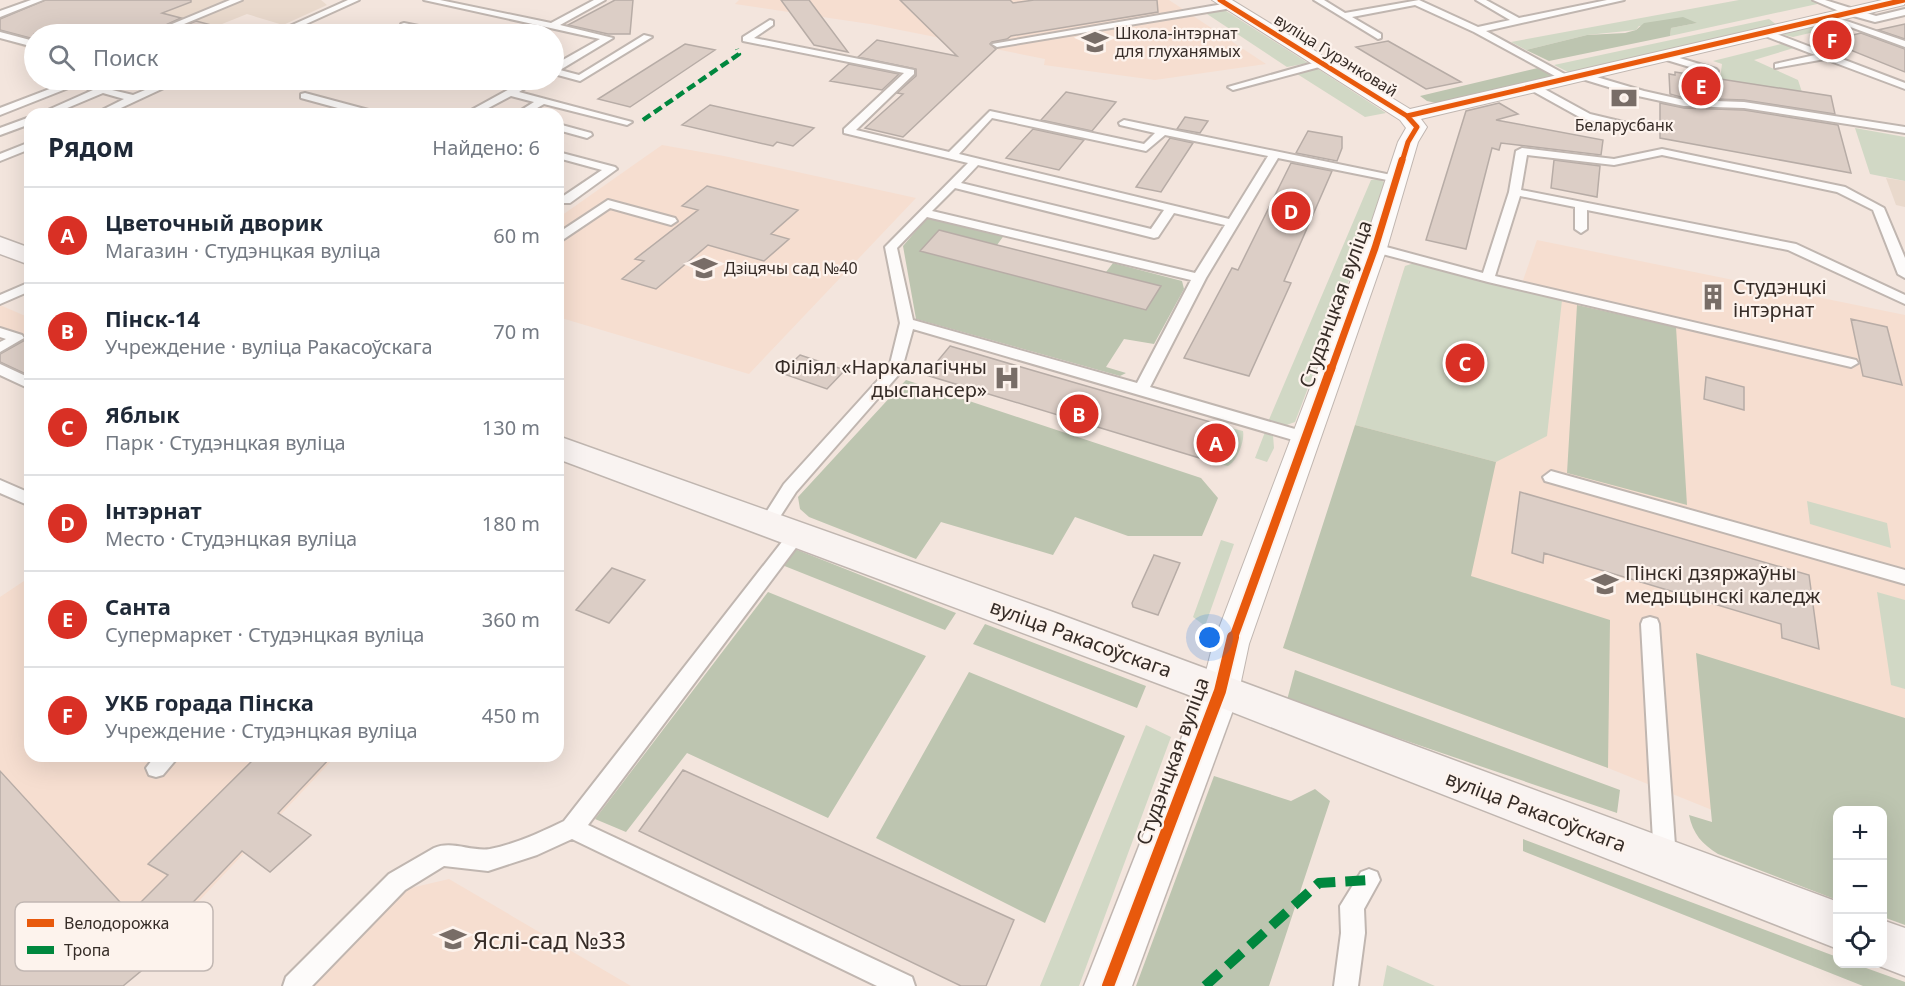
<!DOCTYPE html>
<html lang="ru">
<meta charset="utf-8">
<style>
:root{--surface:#fff;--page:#f6f6f7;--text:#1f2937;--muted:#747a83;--line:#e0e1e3;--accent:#d93025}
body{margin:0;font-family:"Noto Sans",sans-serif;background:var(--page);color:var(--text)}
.controls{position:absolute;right:18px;bottom:18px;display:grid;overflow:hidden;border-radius:12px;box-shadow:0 6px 24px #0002}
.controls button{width:54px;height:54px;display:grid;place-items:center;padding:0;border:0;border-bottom:2px solid var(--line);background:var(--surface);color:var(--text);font:30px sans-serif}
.you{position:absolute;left:1210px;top:638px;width:21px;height:21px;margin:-15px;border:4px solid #fff;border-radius:50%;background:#1a73e8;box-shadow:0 0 0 9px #1a73e833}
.badge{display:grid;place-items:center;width:39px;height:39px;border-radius:50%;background:var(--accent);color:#fff;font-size:20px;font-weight:700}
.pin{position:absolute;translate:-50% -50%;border:3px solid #fff;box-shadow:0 2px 6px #0006}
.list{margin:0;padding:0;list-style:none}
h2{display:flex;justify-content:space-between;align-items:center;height:78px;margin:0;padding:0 24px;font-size:26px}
h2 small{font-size:20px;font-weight:400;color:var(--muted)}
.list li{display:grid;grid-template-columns:39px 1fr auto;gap:18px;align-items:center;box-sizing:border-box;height:96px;padding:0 24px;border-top:2px solid var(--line)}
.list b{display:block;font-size:22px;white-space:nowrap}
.list p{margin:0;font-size:20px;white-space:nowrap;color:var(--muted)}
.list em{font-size:20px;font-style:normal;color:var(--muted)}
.icon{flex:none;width:33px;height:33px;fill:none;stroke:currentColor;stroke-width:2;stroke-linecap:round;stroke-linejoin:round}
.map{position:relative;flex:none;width:1905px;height:986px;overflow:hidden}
.search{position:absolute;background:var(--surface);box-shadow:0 6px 24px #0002;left:24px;top:24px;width:540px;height:66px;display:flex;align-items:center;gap:15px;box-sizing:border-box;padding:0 21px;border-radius:33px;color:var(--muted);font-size:22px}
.panel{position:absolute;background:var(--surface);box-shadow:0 6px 24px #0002;left:24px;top:108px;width:540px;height:654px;border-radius:18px}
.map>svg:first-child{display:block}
.built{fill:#f6ded0}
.industrial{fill:#e9d9cc}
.green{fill:#d1d8c5}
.forest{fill:#bdc5b0}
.building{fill:#dccec6;stroke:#b7aca6;stroke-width:1.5}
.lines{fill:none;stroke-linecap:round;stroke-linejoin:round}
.service-casing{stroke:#c0b6b0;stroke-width:4}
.minor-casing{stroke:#c0b6b0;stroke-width:2}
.tertiary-casing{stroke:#c0b6b0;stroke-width:3}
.secondary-casing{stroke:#c0b6b0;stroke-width:3}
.service{fill:#fdfbfa;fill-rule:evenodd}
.minor{fill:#fdfbfa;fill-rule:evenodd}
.tertiary{fill:#fdfbfa;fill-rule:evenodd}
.secondary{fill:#f9f3f1;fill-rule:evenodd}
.quiet-far1{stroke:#00873e;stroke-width:4.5;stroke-dasharray:9 4.5;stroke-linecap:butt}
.quiet{stroke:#00873e;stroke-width:10;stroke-dasharray:20 10;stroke-linecap:butt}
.cycleway-far3-casing{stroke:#fdf3ed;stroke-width:8}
.cycleway-far2-casing{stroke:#fdf3ed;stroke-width:10}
.cycleway-far1-casing{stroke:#fdf3ed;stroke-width:13}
.cycleway-casing{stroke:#fdf3ed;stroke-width:16}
.cycleway-far3{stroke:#e8590c;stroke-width:5}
.cycleway-far2{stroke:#e8590c;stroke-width:7}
.cycleway-far1{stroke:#e8590c;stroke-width:9}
.cycleway{stroke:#e8590c;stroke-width:12}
.labels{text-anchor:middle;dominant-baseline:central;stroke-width:4.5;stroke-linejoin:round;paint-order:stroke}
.far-poi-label{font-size:16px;fill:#362c27;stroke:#fdf3ed;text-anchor:start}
.far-street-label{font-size:16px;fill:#362c27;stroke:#fdf3ed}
.poi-label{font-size:20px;fill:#362c27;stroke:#fdf3ed;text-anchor:start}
.street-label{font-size:20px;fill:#362c27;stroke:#fdf3ed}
.near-poi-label{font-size:24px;fill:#362c27;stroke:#fdf3ed;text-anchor:start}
.key{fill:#fdf3ed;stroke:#c1b7b2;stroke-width:1.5}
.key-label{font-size:16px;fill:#362c27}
</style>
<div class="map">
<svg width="1905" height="986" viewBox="0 0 1905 986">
<rect width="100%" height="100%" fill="#f3e5dd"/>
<path class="built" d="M739 0H1169L1266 64 1155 80 1044 65 1045 59 870 24 735 4Z
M662 145 724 156 916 198 749 374 558 317V218Z
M1537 240 1905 315V877L1882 810 1722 814 1608 768 1283 648 1326 520 1405 266 1520 289Z
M0 305 30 318V345L0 363Z
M30 577V756H336L163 939 113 986H0V597Z
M449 879 631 986H314L398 891Z"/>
<path class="industrial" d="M25 0H321L327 5 283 25 247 14 197 34H34V50L0 40V9Z
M1886 178 1905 181V207L1896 205Z"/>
<path class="green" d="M1739 0H1813L1822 3 1670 36 1671 28 1697 23 1639 26 1636 30 1587 35 1526 50 1511 42Z
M1223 9 1308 63 1287 67 1204 12Z
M1769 19 1777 25 1570 73 1554 65Z
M1830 22 1844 25 1793 37 1780 34Z
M1785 43 1797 47 1754 60 1798 80 1802 92 1720 79 1722 64 1713 61Z
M1313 68 1318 69 1386 113 1365 117 1294 72Z
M1855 128 1905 137V181L1870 174Z
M1378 179 1386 183 1295 422 1281 427 1268 422 1371 180Z
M1417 262 1562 300 1547 436 1496 462 1355 425 1405 266Z
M1231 428 1243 431C1245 441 1237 461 1228 466L1216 463Z
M1265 432 1273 435 1274 448 1267 462 1255 458Z
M1807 501 1887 523 1891 548 1810 524Z
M1221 540 1234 544 1205 626 1193 617Z
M1877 592 1905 600V689L1891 685Z
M1146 725 1171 737 1079 986H1040Z
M1387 965 1435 986H1383Z"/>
<path class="forest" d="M1683 17 1697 23 1671 28 1670 36 1549 61 1526 50 1587 35 1625 33 1636 30 1644 23Z
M1542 67 1551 74V78L1436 103 1427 101 1420 96Z
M933 218 1005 234 997 245 939 230 921 251 1146 310 1160 286 1106 272 1113 263 1182 281 1184 289 1154 344 1124 339 1106 367 1126 373 1120 376 916 319 903 246 926 219Z
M1577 305 1676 327 1687 505 1567 473Z
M906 380 1201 478 1218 498 1202 536H1128L1075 517 1053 555 941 522 916 559 809 517 800 509 798 497Z
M1355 425 1496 462 1471 576 1610 620 1608 768 1283 648Z
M795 549 956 613 945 630 782 565Z
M768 592 926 656 828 818 687 753 626 832 595 819Z
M985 624 1146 686 1137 708 973 644Z
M1696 653 1905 718V925L1883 917 1882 810H1838L1837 900 1718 854C1702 844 1693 834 1689 815L1712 822Z
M1295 670 1620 790 1617 813 1287 700Z
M969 672 1125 736 1045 923 876 838Z
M1214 776 1291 801 1315 789 1330 801 1269 986H1136Z
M1523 839 1837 957 1838 964H1855L1905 982V986H1863L1523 851Z"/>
<path class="building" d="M45 0H191V2L162 13 181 18 146 34H34V39L0 30V19Z
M615 0H633L630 34H608L568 25Z
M781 0H809L848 52 814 45Z
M900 0H1010L1013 3 1034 0H1157L1158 12 1011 36 1007 39 992 42 990 44 996 49 903 137 865 128 903 94 897 93 916 76V69L858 57 877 40 957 56Z
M196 21 215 26 214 34H165Z
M1905 24V39L1878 30Z
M1861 33 1905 49V72L1828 41Z
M1388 41 1461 82 1426 89 1356 47Z
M685 44 715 50 630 107 598 99Z
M849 64 899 74 882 90 830 81Z
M1675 72 1831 96 1835 114 1744 100 1684 98 1670 94 1669 74 1675 75Z
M1066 92 1116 102 1092 131 1041 120Z
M1499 103 1518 114 1496 120 1603 140 1601 155 1501 143 1499 150 1492 148 1466 249 1426 240 1466 111Z
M1660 103 1684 108 1744 110 1838 125 1851 173 1660 138Z
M710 105 814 128 793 146 777 142 773 146 682 125Z
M1185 117 1208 121 1200 133 1177 129Z
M1033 129 1084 140 1059 170 1006 158Z
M1308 131 1342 137V148L1337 161 1296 153Z
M1170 138 1193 143 1161 192 1136 187Z
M1554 160 1600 166 1597 197 1551 188Z
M1291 163 1332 171 1284 281 1291 283 1249 376 1184 358 1232 268 1238 270Z
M707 186 798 210 771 234 789 239 764 261 708 245 656 289 622 279 644 261 635 259 698 210 682 206Z
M939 230 997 245 1161 286 1146 310 920 251Z
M1851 319 1887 327 1902 385 1863 376Z
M30 332V376L0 362V354L25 340V336Z
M950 346 1021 367 1231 428 1216 463 926 375Z
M800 355 845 370 827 389 781 373Z
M1706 377 1744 387V410L1704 399Z
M1520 492 1809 575 1819 649 1782 638 1781 624 1544 553 1543 563 1512 553Z
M1154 555 1180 563 1158 615 1133 607 1132 603Z
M612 568 645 580 609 623 576 610Z
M257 756H332L278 813 311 835 270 872 242 851 156 941 164 952 123 986H0V771L130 913 168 875 148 864Z
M683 770 1014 920 986 986H961L639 831Z"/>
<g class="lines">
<g class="service-casing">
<path id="service" d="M31 0H43L0 17V11Z
M230 0H242L160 34H148Z
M348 0H359L284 34H272Z
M424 0H440L551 23 594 0H605L560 25 613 38 560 70 579 75 644 35 652 37 580 81 554 74V65L600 39Z
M1314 0H1324L1345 13 1419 0 1478 27 1510 20 1476 0H1486L1519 18 1607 0H1624L1486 31 1570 77 1571 79 1566 82 1474 32 1415 5 1352 17 1381 34V38L1378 39Z
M1813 0H1825L1876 16 1905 9V15L1875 22 1846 14Z
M1229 3 1233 6 1232 8 997 47 992 44Z
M1826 14 1905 41V47L1826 18Z
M770 20 773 21V25L754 38 914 70V74L856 130 949 152 990 111 1144 144 1155 133 1120 125 1119 123 1124 120 1401 177 1403 179 1397 182 1278 158 1206 278 1150 387 1312 434 1314 438 1312 442H1300L913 329 901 372 796 492 774 526H762L760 522 784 484 889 368 900 323 885 247 968 163 844 133V129L904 73 743 41V37ZM992 118 1146 151 1165 135 1268 156 1229 219 959 154ZM978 165 1164 210 1151 229 961 183ZM955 188 1154 238 1158 237 1174 213 1225 225 1195 273 932 211ZM927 217 1191 280 1137 383 913 320 897 248Z
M404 23 443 31 448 34H432L401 28V24Z
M239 30 243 34H231Z
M1760 30H1766L1905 83V89L1825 59 1775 68V64L1815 55 1760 34Z
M0 32 34 41V47L0 38Z
M1663 53 1716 69 1718 71 1713 74 1660 58 1658 56Z
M1320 61 1323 62V66L1233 90 1228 87Z
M1583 73 1644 91 1684 100 1744 102 1905 127V133L1744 108 1684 106 1638 96 1579 78V74Z
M73 80 102 87 120 80H132L112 90 133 95 169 80H181L108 114H94L124 99 103 93 53 114H39L93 90 76 85 0 115V108Z
M526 80H538L519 92 632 122 627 125 544 104 527 114H515L534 102 511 96 477 114H464Z
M1529 85H1537L1590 114 1636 125 1631 128 1583 119 1529 89Z
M305 93 376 112 377 114H360L301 98V94Z
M30 117V124L0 135V128Z
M558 124 591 133 592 135 587 138 558 130Z
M30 142V149L0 161V154Z
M1522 148 1614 159 1662 149 1845 187 1884 208 1905 258V278L1898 274 1873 210 1837 192 1662 155 1614 165 1527 155 1521 190 1796 244 1905 295V304L1788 250 1587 210V229L1581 233 1575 229V207L1520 196 1495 276 1856 360 1858 363 1851 367 1488 282 1371 251 1369 248 1375 244 1483 273 1509 192 1516 151Z
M558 152 615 167 617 169 570 203H562V197L602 170 558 158Z
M608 200 675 218 677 221 671 225 610 208 558 243V233Z
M30 282V291L0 304V295Z
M0 328 22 335 24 338 0 352V342L6 339 0 337Z
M0 364 30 378V389L0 375Z
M1551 471 1905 570V584L1545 481 1543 477Z
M0 480 30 493V506L0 493Z
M798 527 804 529 807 533 588 825 912 977 915 986H877L572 839 537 855 488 871 444 866 405 890 312 986H283L286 977 389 874 434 848C452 840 471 852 490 849 516 844 541 832 564 821L792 529Z
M1650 617 1657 619 1659 624 1676 859 1673 867 1665 870 1657 867 1654 859 1641 624 1643 619Z
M155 756H179L163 775 156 777 149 775 146 768Z
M1369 869 1377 872 1380 880 1364 909 1365 933 1358 986H1334L1341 933 1340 906 1361 872Z"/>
</g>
<g class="minor-casing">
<path id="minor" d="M1212 0H1232L1410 109 1882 0H1905L1904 5 1421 119 1427 127 1418 142 1387 248 1249 644 1239 691 1233 702 1220 707 1207 702 1201 691 1213 644 1363 248 1398 142 1406 128 1400 120Z"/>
</g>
<g class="tertiary-casing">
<path id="tertiary" d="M1220 674 1234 679 1240 691 1132 986H1084L1200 691 1206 679Z"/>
</g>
<g class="secondary-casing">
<path id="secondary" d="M0 237 30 248V265L0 254Z
M558 436 1053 612 1838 902V949L1186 694 558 459Z
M1882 920 1905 928V976L1874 964H1882Z"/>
</g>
<use href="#service" class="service"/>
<use href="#minor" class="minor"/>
<use href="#tertiary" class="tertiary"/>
<use href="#secondary" class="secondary"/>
<path class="quiet-far1" d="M643 120 739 54 737 49"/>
<path class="quiet" d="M1205 986 1319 883 1369 880"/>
<g class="cycleway-far3-casing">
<path id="cycleway-far3" d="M1220 0 1407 116 1417 127 1408 142 1402 162
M1407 116 1904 0"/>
</g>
<g class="cycleway-far2-casing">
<path id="cycleway-far2" d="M1331 370 1375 248 1402 160"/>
</g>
<g class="cycleway-far1-casing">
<path id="cycleway-far1" d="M1233 639 1331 368"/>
</g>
<g class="cycleway-casing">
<path id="cycleway" d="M1108 986 1220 691 1233 637"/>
</g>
<use href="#cycleway-far3" class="cycleway-far3"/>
<use href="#cycleway-far2" class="cycleway-far2"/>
<use href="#cycleway-far1" class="cycleway-far1"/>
<use href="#cycleway" class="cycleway"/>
</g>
<defs>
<g id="school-bare" transform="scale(2.07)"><path d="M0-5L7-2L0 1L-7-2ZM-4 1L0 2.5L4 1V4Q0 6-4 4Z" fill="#786d67" stroke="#fdf3ed" stroke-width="2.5" paint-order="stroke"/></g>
<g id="bank-bare" transform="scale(2.07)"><path d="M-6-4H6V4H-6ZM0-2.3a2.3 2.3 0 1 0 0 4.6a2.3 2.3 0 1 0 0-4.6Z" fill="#786d67" stroke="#fdf3ed" stroke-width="2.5" paint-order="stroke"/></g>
<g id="building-bare" transform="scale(2.07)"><path d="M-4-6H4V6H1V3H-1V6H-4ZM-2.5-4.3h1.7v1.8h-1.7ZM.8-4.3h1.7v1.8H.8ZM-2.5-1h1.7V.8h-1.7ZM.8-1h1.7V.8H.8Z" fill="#786d67" stroke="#fdf3ed" stroke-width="2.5" paint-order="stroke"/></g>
<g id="hospital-bare" transform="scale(2.07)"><path d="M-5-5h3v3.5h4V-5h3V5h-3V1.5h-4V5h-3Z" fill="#786d67" stroke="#fdf3ed" stroke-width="2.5" paint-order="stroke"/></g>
<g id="university-bare" transform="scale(2.07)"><path d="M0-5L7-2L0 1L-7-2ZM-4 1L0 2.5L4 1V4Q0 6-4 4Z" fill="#786d67" stroke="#fdf3ed" stroke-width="2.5" paint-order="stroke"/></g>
</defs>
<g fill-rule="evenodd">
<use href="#school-bare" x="1095" y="42"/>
<use href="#bank-bare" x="1624" y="98"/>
<use href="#school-bare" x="704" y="268"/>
<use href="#building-bare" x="1713" y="297"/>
<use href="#hospital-bare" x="1007" y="378"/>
<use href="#university-bare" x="1605" y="584"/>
<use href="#school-bare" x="453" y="939"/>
</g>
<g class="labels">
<g class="far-poi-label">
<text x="1115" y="33">Школа-інтэрнат<tspan x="1115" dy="18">для глуханямых</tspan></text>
<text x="1624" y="125" text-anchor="middle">Беларусбанк</text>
<text x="724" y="268">Дзіцячы сад №40</text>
</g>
<g class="far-street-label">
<text transform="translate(1336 55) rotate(32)">вуліца Гурэнковай</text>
</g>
<g class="poi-label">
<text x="1733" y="286">Студэнцкі<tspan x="1733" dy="23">інтэрнат</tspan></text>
<text x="987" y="366" text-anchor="end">Філіял «Наркалагічны<tspan x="987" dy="23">дыспансер»</tspan></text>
<text x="1625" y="572">Пінскі дзяржаўны<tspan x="1625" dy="23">медыцынскі каледж</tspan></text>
</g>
<g class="street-label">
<text transform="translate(1335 304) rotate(-70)">Студэнцкая вуліца</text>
<text transform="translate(1081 638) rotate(20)">вуліца Ракасоўскага</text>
<text transform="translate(1172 761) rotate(-70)">Студэнцкая вуліца</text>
<text transform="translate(1536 811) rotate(21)">вуліца Ракасоўскага</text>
</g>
<g class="near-poi-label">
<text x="473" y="939">Яслі-сад №33</text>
</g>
</g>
<rect x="15" y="902" width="198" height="69" rx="9" class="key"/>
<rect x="27" y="919" width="27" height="8" fill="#e8590c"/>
<rect x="27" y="946" width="27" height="8" fill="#00873e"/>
<g class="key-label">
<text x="64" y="929">Велодорожка</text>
<text x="64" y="956">Тропа</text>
</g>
</svg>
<div class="controls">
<button>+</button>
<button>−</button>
<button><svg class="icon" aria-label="locate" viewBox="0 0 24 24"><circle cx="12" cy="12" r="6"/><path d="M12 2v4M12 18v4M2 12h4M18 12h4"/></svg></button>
</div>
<div class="you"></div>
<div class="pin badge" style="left:1216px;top:443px">A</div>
<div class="pin badge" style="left:1079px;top:414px">B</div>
<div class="pin badge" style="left:1465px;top:363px">C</div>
<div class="pin badge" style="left:1291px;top:211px">D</div>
<div class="pin badge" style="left:1701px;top:86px">E</div>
<div class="pin badge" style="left:1832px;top:40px">F</div>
<div class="search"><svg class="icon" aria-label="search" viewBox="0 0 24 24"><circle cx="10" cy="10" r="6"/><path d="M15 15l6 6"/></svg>Поиск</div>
<section class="panel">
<h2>Рядом<small>Найдено: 6</small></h2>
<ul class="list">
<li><span class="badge">A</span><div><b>Цветочный дворик</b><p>Магазин · Студэнцкая вуліца</p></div><em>60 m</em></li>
<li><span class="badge">B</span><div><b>Пінск-14</b><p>Учреждение · вуліца Ракасоўскага</p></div><em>70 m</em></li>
<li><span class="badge">C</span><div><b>Яблык</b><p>Парк · Студэнцкая вуліца</p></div><em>130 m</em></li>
<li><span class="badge">D</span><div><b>Інтэрнат</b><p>Место · Студэнцкая вуліца</p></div><em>180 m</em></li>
<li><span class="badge">E</span><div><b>Санта</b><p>Супермаркет · Студэнцкая вуліца</p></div><em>360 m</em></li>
<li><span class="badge">F</span><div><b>УКБ горада Пінска</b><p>Учреждение · Студэнцкая вуліца</p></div><em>450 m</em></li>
</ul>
</section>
</div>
